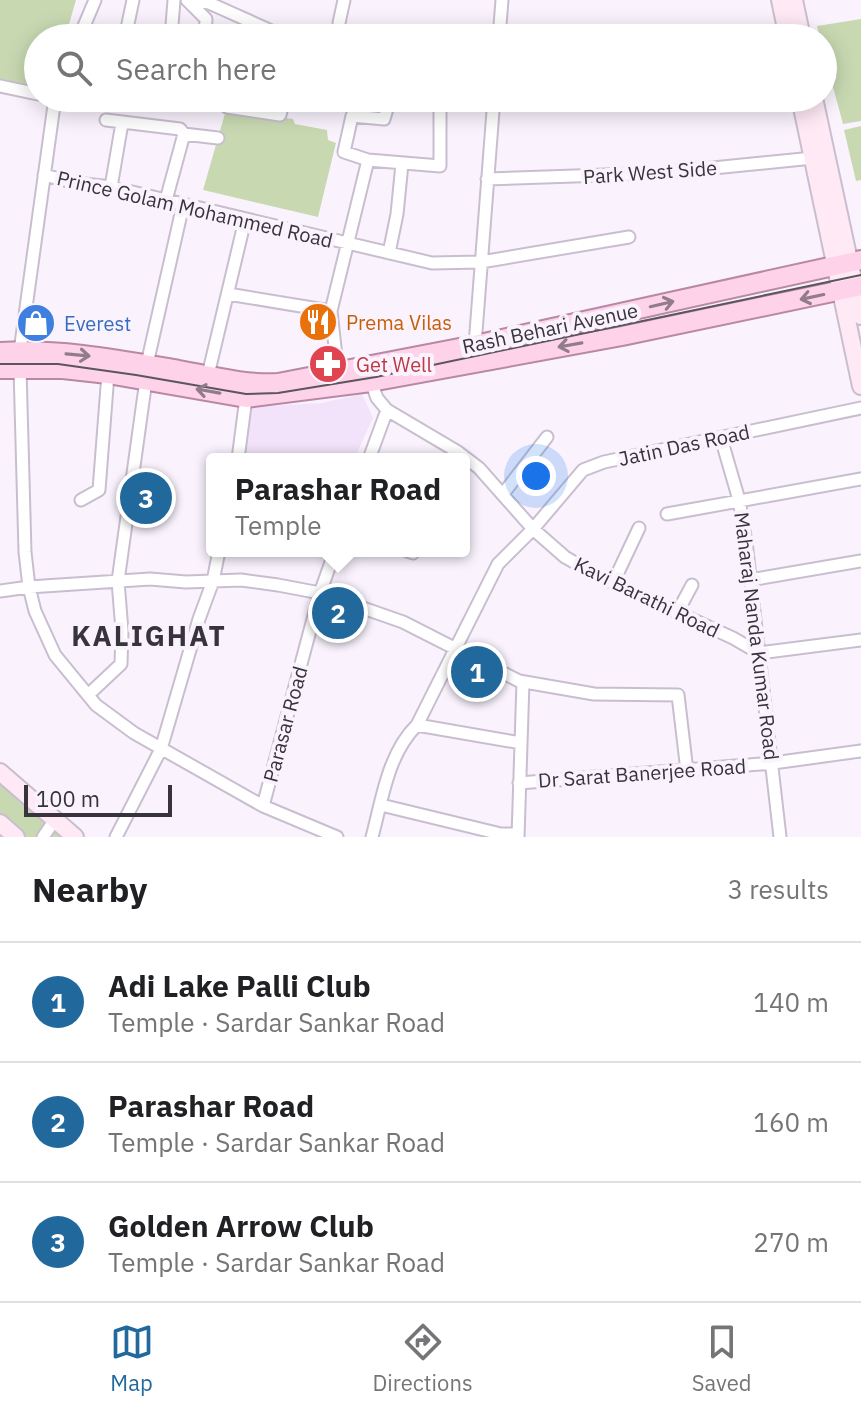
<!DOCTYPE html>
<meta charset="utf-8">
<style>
:root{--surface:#fff;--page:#f6f6f6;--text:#202124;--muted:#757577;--line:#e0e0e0;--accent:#21689c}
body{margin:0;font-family:"IBM Plex Sans",sans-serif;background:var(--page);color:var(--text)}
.scale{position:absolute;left:24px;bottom:20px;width:148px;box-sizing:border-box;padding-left:8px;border:4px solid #38343b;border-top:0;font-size:22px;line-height:28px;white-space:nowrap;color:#38343b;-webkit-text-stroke:6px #faf3fe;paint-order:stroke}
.you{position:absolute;left:536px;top:476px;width:28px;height:28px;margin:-20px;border:6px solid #fff;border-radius:50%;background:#1a73e8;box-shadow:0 0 0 12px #1a73e833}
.badge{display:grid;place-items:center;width:52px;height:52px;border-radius:50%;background:var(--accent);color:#fff;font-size:26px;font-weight:700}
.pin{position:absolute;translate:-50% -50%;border:4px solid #fff;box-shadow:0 2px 8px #0006}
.popup{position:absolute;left:206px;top:453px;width:264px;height:104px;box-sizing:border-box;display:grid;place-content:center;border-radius:8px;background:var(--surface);filter:drop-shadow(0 2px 6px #0005);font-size:26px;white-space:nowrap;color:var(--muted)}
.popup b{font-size:30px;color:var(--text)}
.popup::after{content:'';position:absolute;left:50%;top:100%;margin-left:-16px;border:16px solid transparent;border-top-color:var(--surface)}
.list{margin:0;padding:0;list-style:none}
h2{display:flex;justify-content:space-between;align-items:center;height:104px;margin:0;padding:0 32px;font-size:34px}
h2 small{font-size:26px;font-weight:400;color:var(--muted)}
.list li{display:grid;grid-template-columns:52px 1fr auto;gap:24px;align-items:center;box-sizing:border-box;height:120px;padding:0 32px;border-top:2px solid var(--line)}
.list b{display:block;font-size:30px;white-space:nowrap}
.list p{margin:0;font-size:26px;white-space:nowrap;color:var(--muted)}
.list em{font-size:26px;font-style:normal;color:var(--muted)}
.icon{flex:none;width:44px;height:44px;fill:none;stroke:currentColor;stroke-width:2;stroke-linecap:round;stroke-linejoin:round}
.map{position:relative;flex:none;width:861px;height:837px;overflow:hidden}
.search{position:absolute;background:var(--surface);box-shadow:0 4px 20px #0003;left:24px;right:24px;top:24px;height:88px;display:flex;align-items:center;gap:20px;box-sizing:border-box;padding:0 28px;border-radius:44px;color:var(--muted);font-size:30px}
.sheet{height:464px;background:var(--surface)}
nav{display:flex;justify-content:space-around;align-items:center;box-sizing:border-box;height:112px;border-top:2px solid var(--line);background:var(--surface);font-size:22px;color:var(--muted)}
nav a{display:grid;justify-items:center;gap:4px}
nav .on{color:var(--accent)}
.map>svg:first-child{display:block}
.built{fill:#f3e3fa}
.green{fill:#c8d9b2}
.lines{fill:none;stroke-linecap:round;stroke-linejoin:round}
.street-casing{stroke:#c9becf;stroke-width:15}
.secondary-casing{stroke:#c9becf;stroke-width:20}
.primary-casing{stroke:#b888a4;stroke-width:22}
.street{stroke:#fff;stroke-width:11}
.secondary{stroke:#fee9f4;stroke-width:16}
.primary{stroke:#fed3ea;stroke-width:18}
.tram{stroke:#5a565d;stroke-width:2}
.oneway{stroke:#917c8a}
.labels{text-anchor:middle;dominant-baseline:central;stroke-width:8;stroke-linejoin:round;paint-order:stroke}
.street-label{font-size:20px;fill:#38343b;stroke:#faf3fe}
.food-label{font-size:20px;fill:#c56008;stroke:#faf3fe;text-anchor:start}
.shop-label{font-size:20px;fill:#366cbe;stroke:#faf3fe;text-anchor:start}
.health-label{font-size:20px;fill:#be3a42;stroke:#faf3fe;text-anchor:start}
.district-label{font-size:28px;font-weight:bold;letter-spacing:2px;fill:#38343b;stroke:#faf3fe}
</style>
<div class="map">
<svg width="861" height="837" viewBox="0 0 861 837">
<rect width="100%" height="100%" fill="#faf3fe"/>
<path class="built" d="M362 394 373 418 354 459H240L247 407 322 403Z"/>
<path class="green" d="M0 0H76L65 38H38V98H49L48 100 0 90Z
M861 19V121L843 124 823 50V38H820L817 26Z
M226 110 293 119 295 124 327 130 328 140 336 143 318 217 203 190Z
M861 126V180L856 181 844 130Z
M0 776 75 837H21L0 818Z"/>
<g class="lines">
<g class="street-casing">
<path id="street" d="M187 0 206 19 205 38
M194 0 209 3 287 38
M339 23 344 0
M79 38 95 0
M125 38 133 0
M171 38 174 0
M499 38 502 0
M0 86 38 94
M191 98 227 102V107L280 115 284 98
M354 98 362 100 401 98 441 103
M106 120 180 129 184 134
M368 160 344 152 352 116 384 119 390 99
M44 175 76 183 111 187 432 263 481 262 629 237
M487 179 663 173 813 158
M111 187 122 123
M166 200 184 134 218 138
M389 253 397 214 402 164
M228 294 331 311
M475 345 494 98
M20 351 55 98
M147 364 183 205
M20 368 25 552 29 587 35 611 55 655 96 705 134 733 263 806 337 837
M338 374 331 311 368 160 440 166V98
M208 375 245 220
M369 376 377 398 387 410 458 452 479 468 533 529 565 557 600 577 733 638 759 653 861 640
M721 438 739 500 746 542 780 837
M238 459 246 398
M369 459 387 410
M503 494 547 437
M81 500 99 490 108 374
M667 514 861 479
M407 551 413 553 414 551
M750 580 861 561
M613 583 639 528
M0 591 29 587 150 579 186 582 241 580 278 585 320 593 403 622 519 681 594 694 678 695 687 771
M677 613 692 585
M88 695 121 664 122 631 118 581 146 380
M417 725 521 743
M519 783 773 763 861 751
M381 805 501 834H518
M263 806 320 593 335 551
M43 837 54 821
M116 837 161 749 199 619 213 581 219 551
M372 837C382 800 388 753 417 725L498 564 533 529 583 470 604 462 861 408
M518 837 523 682"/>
</g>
<g class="secondary-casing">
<path id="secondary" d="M780 0 788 38
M794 0 802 38
M800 98 861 386
M814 98 861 316
M0 772 75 837
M0 823 16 837"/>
</g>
<g class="primary-casing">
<path id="primary" d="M0 352C60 348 121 360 179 370 212 376 245 385 278 383L475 345 861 260
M0 369H63L108 374 246 398 371 382 622 336 861 286"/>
</g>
<use href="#street" class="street"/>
<use href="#secondary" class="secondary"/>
<use href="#primary" class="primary"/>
<path class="tram" d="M0 364H58L136 375 246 394 278 393 376 377 861 275"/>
</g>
<defs><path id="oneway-shaft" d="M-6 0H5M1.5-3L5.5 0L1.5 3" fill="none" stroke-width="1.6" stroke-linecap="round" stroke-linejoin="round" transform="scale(2)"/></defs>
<g class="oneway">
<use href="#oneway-shaft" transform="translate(812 297) rotate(168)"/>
<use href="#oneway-shaft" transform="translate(662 304) rotate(-13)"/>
<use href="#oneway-shaft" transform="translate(570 345) rotate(170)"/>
<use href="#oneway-shaft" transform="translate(78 355) rotate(5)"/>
<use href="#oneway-shaft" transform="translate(208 391) rotate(-170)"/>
</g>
<defs>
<g id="restaurant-disc" transform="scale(2)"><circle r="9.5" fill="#e8710a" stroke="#faf3fe"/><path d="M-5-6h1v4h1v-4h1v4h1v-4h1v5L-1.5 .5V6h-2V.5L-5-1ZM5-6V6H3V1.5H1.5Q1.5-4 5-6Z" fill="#fff"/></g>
<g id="shop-disc" transform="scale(2)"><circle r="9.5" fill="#3f7fe0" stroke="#faf3fe"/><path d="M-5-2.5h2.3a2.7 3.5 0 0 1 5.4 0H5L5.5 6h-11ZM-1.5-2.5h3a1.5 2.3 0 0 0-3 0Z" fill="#fff"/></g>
<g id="pharmacy-disc" transform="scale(2)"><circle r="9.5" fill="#e0444e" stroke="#faf3fe"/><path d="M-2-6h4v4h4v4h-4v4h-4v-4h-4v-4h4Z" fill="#fff"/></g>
</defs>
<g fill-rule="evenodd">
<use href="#restaurant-disc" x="318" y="322"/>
<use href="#shop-disc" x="36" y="323"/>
<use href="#pharmacy-disc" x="328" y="364"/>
</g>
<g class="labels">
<g class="street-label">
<text transform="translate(650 172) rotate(-4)">Park West Side</text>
<text transform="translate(195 209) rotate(13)">Prince Golam Mohammed Road</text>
<text transform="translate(550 328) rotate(-12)">Rash Behari Avenue</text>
<text transform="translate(684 445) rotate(-12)">Jatin Das Road</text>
<text transform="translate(647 597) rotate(26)">Kavi Barathi Road</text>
<text transform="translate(757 636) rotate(83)">Maharaj Nanda Kumar Road</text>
<text transform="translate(285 724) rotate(-75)">Parasar Road</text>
<text transform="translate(642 773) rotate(-4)">Dr Sarat Banerjee Road</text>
</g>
<g class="food-label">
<text x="346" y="322">Prema Vilas</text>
</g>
<g class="shop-label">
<text x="64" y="323">Everest</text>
</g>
<g class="health-label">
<text x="356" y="364">Get Well</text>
</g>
<g class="district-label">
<text x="149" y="635">KALIGHAT</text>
</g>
</g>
</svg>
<div class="scale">100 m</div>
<div class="you"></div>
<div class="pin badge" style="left:477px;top:672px">1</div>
<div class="pin badge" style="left:338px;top:613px">2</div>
<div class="popup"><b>Parashar Road</b>Temple</div>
<div class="pin badge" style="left:146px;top:498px">3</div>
<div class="search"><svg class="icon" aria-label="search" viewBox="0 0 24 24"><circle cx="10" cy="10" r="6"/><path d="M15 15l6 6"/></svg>Search here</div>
</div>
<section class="sheet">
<h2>Nearby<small>3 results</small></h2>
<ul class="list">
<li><span class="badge">1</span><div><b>Adi Lake Palli Club</b><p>Temple · Sardar Sankar Road</p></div><em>140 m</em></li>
<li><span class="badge">2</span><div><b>Parashar Road</b><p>Temple · Sardar Sankar Road</p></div><em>160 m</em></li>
<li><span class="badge">3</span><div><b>Golden Arrow Club</b><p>Temple · Sardar Sankar Road</p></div><em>270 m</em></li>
</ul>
</section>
<nav>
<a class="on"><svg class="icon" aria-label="map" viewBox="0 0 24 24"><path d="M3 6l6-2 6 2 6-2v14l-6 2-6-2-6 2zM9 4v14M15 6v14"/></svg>Map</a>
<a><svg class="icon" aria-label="directions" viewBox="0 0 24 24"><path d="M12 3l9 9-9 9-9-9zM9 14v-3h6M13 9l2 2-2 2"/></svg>Directions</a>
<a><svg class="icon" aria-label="saved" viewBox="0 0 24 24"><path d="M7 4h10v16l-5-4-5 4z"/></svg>Saved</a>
</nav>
